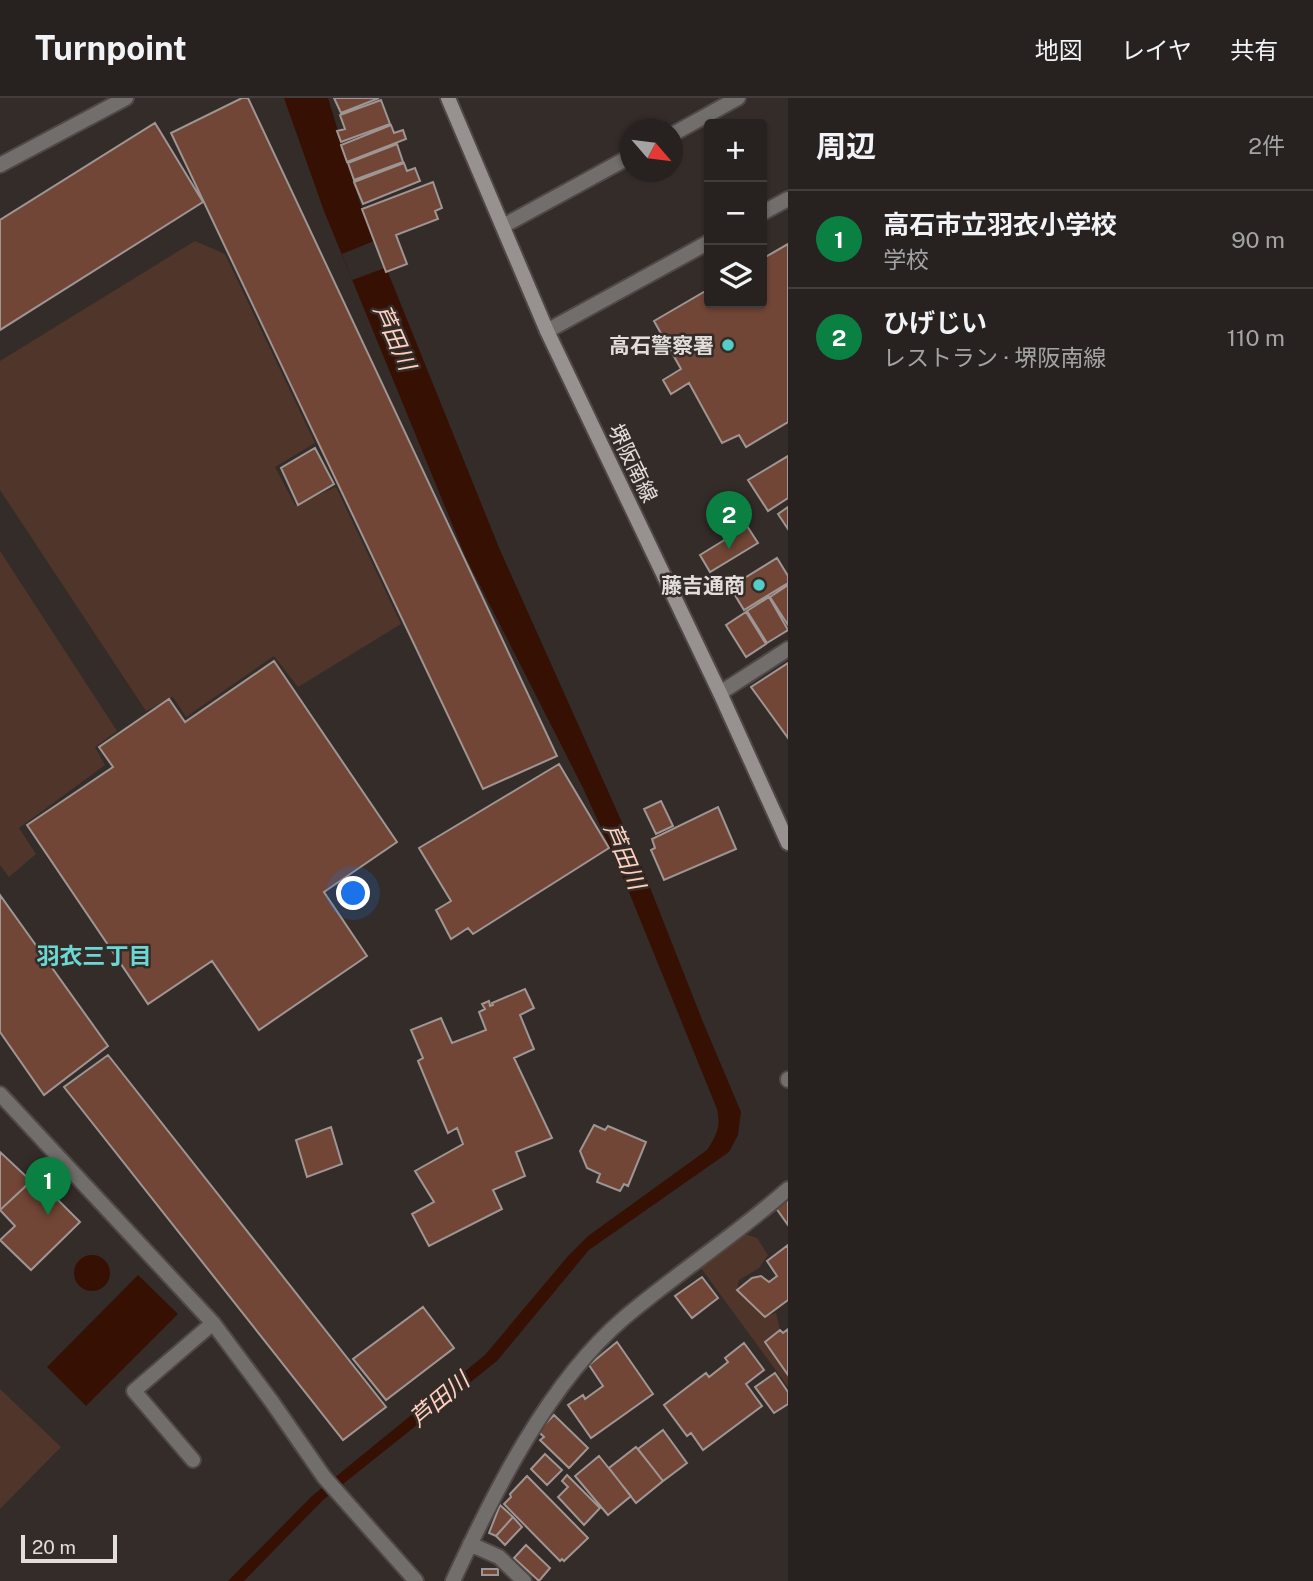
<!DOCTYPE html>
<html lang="ja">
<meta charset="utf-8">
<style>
:root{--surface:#27211f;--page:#332e2c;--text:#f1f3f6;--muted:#a4a3a4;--line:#433e3d;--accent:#0b8043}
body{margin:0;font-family:"Public Sans","Noto Sans JP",sans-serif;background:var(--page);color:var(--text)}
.controls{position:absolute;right:21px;top:21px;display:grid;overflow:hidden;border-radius:7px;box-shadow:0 2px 5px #0004}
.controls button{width:63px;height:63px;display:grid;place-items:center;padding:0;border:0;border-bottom:2px solid var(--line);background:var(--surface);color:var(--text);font:35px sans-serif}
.compass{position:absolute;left:620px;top:21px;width:63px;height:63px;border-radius:50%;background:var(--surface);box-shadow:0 2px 5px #0004;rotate:118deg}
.scale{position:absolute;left:21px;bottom:18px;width:96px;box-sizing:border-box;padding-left:7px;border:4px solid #e3dedc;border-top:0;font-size:19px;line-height:24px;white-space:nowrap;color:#e3dedc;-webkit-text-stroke:5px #342c29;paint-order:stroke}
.you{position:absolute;left:354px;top:796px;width:24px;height:24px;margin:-18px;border:5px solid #fff;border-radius:50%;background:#1a73e8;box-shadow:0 0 0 10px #1a73e833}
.badge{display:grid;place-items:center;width:46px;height:46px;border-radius:50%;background:var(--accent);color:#fff;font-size:23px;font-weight:700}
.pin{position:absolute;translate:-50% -58px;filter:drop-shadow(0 2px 4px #0008)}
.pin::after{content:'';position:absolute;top:37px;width:24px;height:21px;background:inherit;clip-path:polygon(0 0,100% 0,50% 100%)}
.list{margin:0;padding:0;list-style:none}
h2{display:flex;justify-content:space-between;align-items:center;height:91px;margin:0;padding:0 28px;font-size:30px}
h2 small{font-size:23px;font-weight:400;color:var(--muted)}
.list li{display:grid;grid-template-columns:46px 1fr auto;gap:21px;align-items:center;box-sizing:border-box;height:98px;padding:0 28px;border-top:2px solid var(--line)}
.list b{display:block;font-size:26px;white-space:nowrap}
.list p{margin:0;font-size:23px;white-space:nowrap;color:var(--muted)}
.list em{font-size:23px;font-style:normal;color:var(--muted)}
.icon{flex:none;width:38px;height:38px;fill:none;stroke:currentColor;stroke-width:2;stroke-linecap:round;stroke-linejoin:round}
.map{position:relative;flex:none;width:788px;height:1483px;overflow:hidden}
header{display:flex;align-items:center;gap:42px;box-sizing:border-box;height:98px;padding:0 35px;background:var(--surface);border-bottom:2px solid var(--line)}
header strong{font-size:33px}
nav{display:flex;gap:38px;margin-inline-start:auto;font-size:24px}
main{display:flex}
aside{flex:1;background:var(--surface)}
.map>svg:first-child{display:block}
.green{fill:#50352a}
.water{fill:#361103}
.pier{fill:#342c29}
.building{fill:#714636;stroke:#9f9592;stroke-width:2}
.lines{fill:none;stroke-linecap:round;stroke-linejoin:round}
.minor-casing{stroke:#504846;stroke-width:18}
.tertiary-casing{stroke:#504846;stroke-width:18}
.secondary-casing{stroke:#504846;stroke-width:18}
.minor{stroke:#726e6c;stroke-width:14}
.tertiary{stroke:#726e6c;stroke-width:14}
.secondary{stroke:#97918f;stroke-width:14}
.poi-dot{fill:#54cdc8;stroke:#342c29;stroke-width:2.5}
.labels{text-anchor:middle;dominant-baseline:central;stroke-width:5;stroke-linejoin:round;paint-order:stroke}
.poi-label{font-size:21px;font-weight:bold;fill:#e3dedc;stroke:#342c29;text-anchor:end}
.street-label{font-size:21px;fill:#e3dedc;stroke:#342c29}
.water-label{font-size:23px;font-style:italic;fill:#ffd1c0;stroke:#342c29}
.neighbourhood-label{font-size:23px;font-weight:bold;fill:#6cd8d3;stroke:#342c29}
</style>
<header>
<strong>Turnpoint</strong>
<nav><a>地図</a><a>レイヤ</a><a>共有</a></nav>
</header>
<main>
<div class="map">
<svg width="788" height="1483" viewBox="0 0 788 1483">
<rect width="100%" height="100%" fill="#342c29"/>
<path class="green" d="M195 143 225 156 315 345 275 369 295 407 336 389 401 526 298 589 274 558 186 619 173 599 146 613 0 392V263Z
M0 453 117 633 95 649 105 667 19 730 36 756 9 779 0 767Z
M742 1135 757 1140 768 1157 759 1170 739 1182 737 1192 765 1218 776 1215 780 1232 765 1244 788 1277V1289L698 1166Z
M0 1291 61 1349 0 1411Z"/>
<path class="water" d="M284 0H328L360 105 500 452 642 769 703 924 741 1014 738 1037 729 1054 589 1152 497 1263 323 1402 244 1483H228L312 1398 485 1257 568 1158 588 1138 707 1052C717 1037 721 1028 717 1011L620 772 583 690 466 460 324 113Z
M74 1175a18 18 0 1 1 36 0a18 18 0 1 1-36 0Z
M138 1177 178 1216 86 1308 47 1269Z"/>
<path class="pier" d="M374 143 385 170 352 182 342 156Z"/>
<path class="building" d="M242 0H248L557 658 483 691 171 35Z
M334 0H379L341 15Z
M381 2 390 26 341 44 337 33 345 31 340 17Z
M155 25 203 104 0 232V122Z
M391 27 394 35 403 32 406 41 347 64 341 47Z
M397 46 403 64 354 82 348 65Z
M404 65 407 73 415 70 420 83 363 106 354 84Z
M433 84 442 110 435 113 438 121 396 137 407 166 386 174 362 111Z
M788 146V324L746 349 739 337 722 345 689 285 671 296 663 282 681 271 654 223 709 191V205H762V161Z
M315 350 334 386 298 407 281 370Z
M788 358V400L768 413 748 382Z
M788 409V431L778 416Z
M747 428 758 445 710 474 700 457Z
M777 460 788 478V485L744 512 730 489Z
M788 487V527L770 499Z
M769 499 788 532 767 545 747 513Z
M746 514 766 546 746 559 726 527Z
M274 563 397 744 324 794 367 858 259 932 212 863 148 906 27 727 113 669 99 649 169 601 185 624Z
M788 565V640L751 589Z
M559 666 609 750 473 836 468 830 451 841 436 812 451 803 419 750Z
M661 703 673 728 656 736 644 711Z
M718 709 736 751 664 782 651 752 655 750 652 741Z
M0 797 108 948 44 997 0 934Z
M525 891 534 910 520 917 534 951 514 960 552 1040 516 1054 525 1078 493 1092 502 1111 429 1148 412 1116 434 1104 415 1073 463 1046 457 1030 448 1035 418 963 423 960 411 932 441 920 452 945 486 932 479 914 485 911 482 906 489 903 490 908 493 907 492 905Z
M108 957 386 1309 343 1342 64 989Z
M594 1027 605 1032 608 1028 646 1044 628 1088 624 1086 620 1093 597 1084 600 1076 587 1070 580 1053Z
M331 1029 342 1066 307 1079 296 1042Z
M0 1054 31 1083 0 1112Z
M27 1087 42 1102 49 1093 80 1124 31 1172 0 1142 15 1128 0 1112Z
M788 1095V1127L773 1106Z
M788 1147V1202L765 1219 737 1192 752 1180 761 1178 769 1184 777 1178 767 1163Z
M702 1179 718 1200 692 1220 675 1198Z
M423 1209 454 1250 386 1302 353 1261Z
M788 1231V1277L765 1244 780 1232 783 1235Z
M617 1244 653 1296 591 1340 568 1307 583 1297 585 1301 603 1288 589 1267Z
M744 1245 764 1272 746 1286 762 1308 703 1352 691 1335 687 1338 664 1307 706 1275 709 1279 728 1264 725 1260Z
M775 1275 788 1294V1306L774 1315 755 1289Z
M554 1317 588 1350 569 1370 540 1342 544 1339 538 1333Z
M663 1332 687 1365 663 1383 638 1351Z
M636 1349 663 1383 636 1405 609 1370Z
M545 1356 562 1372 547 1387 531 1371Z
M599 1358 631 1398 608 1417 575 1378Z
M567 1377 600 1410 584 1427 558 1399 568 1389 562 1383Z
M527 1378 588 1440 564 1463 562 1461 560 1463 504 1406 511 1399 510 1396Z
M500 1407 513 1419 496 1438 489 1435Z
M513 1419 522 1429 505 1447 496 1438Z
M526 1447 550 1470 539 1483 514 1460Z
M482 1471H498V1477H482Z"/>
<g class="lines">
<g class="minor-casing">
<path id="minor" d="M673 36 738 0
M762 115 788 101
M503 128 631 58
M547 233 709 144
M720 595 788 551
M788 981V982
M0 996 213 1225 272 1304 324 1379 416 1483
M193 1362 134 1293 213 1225
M470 1446 499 1459 524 1483
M453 1483C494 1394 549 1284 624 1220 677 1175 736 1137 788 1091"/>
</g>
<g class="tertiary-casing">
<path id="tertiary" d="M0 67 126 0"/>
</g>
<g class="secondary-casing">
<path id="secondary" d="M448 0 547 233 720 595 788 745"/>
</g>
<use href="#minor" class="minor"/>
<use href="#tertiary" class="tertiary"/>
<use href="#secondary" class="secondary"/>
</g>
<g class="poi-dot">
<circle cx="728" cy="247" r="7"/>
<circle cx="759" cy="487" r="7"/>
</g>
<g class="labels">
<g class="poi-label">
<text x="714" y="247">高石警察署</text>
<text x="745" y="487">藤吉通商</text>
</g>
<g class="street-label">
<text transform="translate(633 365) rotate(64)">堺阪南線</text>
</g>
<g class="water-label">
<text transform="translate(395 239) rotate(66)">芦田川</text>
<text transform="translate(625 758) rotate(67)">芦田川</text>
<text transform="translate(439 1301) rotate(-40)">芦田川</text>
</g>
<g class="neighbourhood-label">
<text x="94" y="857">羽衣三丁目</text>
</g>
</g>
</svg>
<div class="controls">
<button>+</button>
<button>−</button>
<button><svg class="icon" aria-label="layers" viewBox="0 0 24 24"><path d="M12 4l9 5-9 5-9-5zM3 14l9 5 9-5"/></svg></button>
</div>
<svg class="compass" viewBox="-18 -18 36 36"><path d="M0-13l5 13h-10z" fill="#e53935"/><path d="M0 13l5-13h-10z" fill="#a4a3a4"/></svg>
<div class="scale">20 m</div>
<div class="you"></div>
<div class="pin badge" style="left:48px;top:1117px">1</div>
<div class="pin badge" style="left:729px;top:451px">2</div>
</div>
<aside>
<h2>周辺<small>2件</small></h2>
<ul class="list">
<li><span class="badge">1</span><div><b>高石市立羽衣小学校</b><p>学校</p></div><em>90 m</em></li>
<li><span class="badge">2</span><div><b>ひげじい</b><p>レストラン · 堺阪南線</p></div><em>110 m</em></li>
</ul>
</aside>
</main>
